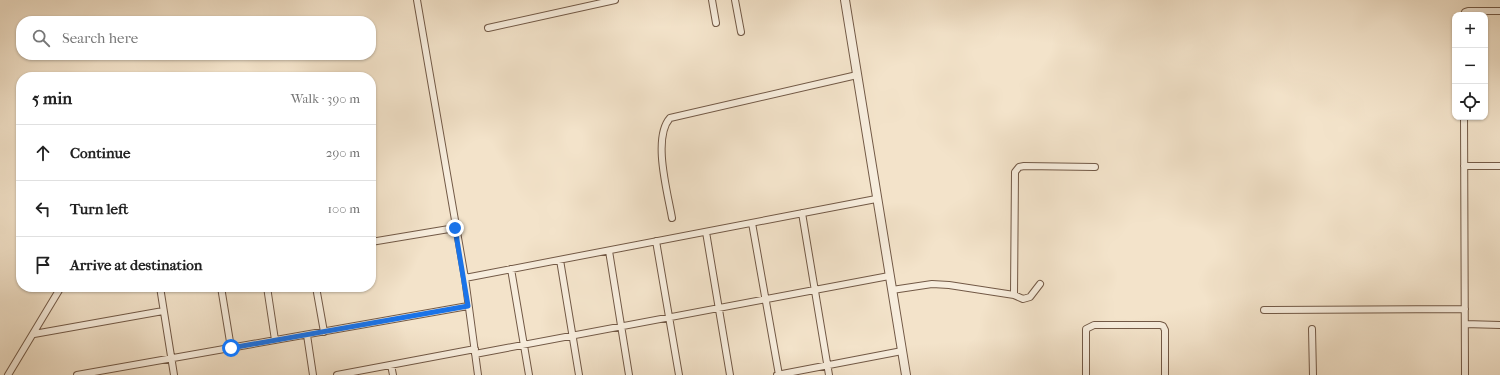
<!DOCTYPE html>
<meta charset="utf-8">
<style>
:root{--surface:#fff;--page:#f6f6f6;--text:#222;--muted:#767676;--line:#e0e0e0}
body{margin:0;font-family:"IM FELL French Canon",serif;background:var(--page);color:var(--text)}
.controls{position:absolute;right:12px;top:12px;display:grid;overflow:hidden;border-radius:8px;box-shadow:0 1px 3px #0004}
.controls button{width:36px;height:36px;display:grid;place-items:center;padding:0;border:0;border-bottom:1px solid var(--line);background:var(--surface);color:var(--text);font:20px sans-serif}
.stop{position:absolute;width:12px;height:12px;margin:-9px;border:3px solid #1a73e8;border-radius:50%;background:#fff}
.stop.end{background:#1a73e8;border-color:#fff;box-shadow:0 1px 4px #0008}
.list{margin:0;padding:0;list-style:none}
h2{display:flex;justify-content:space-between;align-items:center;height:52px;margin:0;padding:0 16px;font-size:17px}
h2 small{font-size:13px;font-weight:400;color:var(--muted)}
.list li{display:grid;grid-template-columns:26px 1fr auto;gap:12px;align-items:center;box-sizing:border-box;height:56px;padding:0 16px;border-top:1px solid var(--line)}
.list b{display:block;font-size:15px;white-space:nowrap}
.list em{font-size:13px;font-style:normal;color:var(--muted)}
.icon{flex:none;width:22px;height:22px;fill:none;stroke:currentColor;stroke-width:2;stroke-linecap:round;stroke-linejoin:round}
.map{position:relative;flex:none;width:1500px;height:375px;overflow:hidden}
.search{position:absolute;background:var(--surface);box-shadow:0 1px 3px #0004;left:16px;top:16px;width:360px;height:44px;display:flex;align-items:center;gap:10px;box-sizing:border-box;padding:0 14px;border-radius:16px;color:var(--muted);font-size:15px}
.panel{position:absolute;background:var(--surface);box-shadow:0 1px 3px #0004;left:16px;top:72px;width:360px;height:220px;border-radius:16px}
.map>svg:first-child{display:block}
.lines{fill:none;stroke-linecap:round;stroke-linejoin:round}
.minor-casing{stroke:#725946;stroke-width:8}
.tertiary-casing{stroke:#725946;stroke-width:10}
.minor{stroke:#f7eddd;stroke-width:6}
.tertiary{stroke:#f7eddd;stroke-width:8}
.route{stroke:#1a73e8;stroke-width:5}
</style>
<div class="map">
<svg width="1500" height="375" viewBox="0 0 1500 375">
<rect width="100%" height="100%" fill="#f3e3ca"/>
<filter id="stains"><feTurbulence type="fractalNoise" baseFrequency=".005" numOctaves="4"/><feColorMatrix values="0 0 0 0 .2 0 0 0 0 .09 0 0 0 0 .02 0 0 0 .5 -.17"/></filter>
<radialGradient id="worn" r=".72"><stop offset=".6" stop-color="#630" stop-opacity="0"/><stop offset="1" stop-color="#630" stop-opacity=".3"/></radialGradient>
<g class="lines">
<g class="minor-casing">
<path id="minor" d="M417 0 465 278 478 375
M712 0 716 23
M735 0 741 32
M1464 15 1465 12 1468 11H1500
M488 28 615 0
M1464 117 1465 375
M1464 166H1500
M802 213 829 375
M672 218C668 194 652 138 670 118L857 75
M752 223 779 375
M706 232 730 375
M656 241 679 375
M371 242 455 228
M609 251 629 375
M560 260 579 375
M511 269 529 375
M465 278 876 199
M160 287 174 375
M221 287 231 348
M267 287 275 340
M316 287 324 332
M892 290 932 284 949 285 1014 295 1023 299 1030 297 1040 284
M1014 295 1015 172 1019 167 1024 166 1095 167
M1264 310 1465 309
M1465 324 1500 325
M1312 329 1313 375
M34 334 163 311
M307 335 313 375
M475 354 889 276
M391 365 393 375
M8 375 61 287
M77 375 468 306
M337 375 475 349
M777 375 902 351
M1086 375V329L1094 325H1160L1163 326 1165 330V375"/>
</g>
<g class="tertiary-casing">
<path id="tertiary" d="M845 0 906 375"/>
</g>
<use href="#minor" class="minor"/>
<use href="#tertiary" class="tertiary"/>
</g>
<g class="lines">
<path class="route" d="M231 348 468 306 455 228"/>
</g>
<rect width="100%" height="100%" filter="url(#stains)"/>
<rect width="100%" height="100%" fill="url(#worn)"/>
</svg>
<div class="controls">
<button>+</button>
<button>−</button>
<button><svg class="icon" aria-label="locate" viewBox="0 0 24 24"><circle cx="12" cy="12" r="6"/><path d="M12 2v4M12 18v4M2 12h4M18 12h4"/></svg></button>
</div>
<div class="stop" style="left:231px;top:348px"></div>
<div class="stop end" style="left:455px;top:228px"></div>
<div class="search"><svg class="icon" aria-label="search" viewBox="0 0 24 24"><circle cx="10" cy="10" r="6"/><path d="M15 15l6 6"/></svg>Search here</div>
<section class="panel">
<h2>5 min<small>Walk · 390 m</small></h2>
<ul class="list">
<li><svg class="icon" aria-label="ahead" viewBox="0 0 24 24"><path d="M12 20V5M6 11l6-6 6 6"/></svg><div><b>Continue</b></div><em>290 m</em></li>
<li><svg class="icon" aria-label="left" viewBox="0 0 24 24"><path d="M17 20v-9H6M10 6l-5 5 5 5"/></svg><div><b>Turn left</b></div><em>100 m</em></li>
<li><svg class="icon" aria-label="arrive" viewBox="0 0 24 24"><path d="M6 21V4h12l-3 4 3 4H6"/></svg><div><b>Arrive at destination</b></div></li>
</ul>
</section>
</div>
